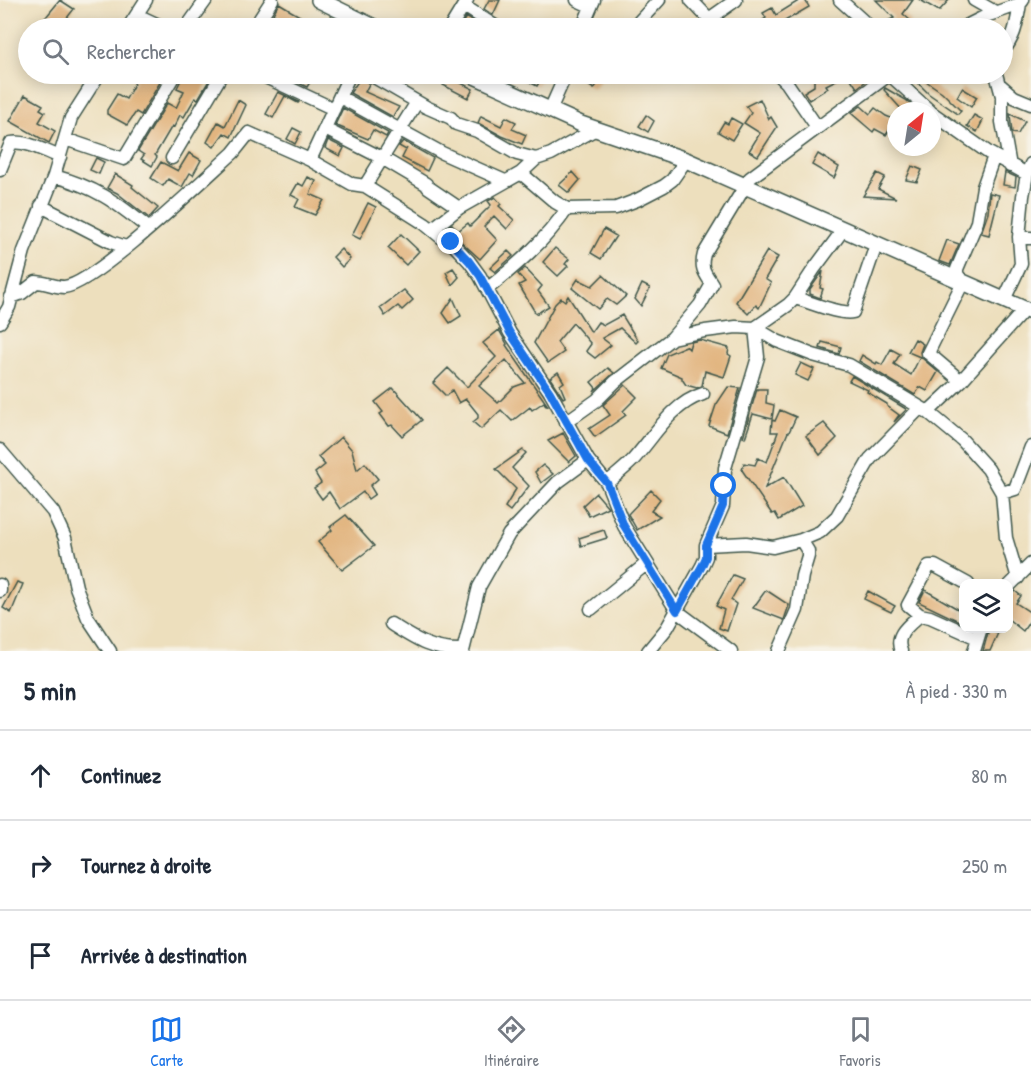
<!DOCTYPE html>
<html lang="fr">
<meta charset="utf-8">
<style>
:root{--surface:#fff;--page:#f6f6f7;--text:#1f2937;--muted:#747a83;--line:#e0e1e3;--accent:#1a73e8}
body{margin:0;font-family:"Patrick Hand",sans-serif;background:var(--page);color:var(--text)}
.controls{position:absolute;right:18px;bottom:18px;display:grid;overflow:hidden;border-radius:12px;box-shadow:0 3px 15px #0003}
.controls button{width:54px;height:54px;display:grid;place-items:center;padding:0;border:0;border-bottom:2px solid var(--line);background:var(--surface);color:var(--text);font:30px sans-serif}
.compass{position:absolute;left:887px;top:102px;width:54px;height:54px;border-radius:50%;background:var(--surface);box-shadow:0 3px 15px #0003;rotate:30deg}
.stop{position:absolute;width:18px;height:18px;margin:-14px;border:4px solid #1a73e8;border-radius:50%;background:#fff}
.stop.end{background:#1a73e8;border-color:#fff;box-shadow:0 2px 6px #0008}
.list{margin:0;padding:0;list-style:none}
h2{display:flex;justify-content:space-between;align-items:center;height:78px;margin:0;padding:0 24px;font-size:26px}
h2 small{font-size:20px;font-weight:400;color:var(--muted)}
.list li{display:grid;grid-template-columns:39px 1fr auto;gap:18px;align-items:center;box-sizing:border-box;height:90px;padding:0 24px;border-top:2px solid var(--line)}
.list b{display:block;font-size:22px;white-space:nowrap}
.list em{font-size:20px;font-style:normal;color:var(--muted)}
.icon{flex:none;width:33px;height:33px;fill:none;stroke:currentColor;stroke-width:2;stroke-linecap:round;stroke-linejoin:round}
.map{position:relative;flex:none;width:1031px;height:651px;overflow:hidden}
.search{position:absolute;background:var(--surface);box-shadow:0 3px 15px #0003;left:18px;right:18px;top:18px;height:66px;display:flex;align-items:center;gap:15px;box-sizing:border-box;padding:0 21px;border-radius:33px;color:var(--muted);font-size:22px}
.sheet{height:348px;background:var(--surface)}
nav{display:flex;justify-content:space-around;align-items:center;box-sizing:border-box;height:84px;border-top:2px solid var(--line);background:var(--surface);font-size:16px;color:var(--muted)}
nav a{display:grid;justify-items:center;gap:3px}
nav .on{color:var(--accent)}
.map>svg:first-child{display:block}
.building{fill:#e2b580;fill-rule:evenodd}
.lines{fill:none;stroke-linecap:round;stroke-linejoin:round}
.minor-casing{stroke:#3e5549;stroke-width:15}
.tertiary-casing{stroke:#3e5549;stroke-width:18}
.minor{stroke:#fff;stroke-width:12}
.tertiary{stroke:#fff;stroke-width:15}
.route{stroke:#1a73e8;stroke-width:8}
</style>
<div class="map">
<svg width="1031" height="651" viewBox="0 0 1031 651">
<rect width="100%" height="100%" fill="#f7f3e8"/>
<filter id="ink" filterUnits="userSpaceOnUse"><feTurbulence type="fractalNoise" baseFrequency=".0167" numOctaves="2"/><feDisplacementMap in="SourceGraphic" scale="12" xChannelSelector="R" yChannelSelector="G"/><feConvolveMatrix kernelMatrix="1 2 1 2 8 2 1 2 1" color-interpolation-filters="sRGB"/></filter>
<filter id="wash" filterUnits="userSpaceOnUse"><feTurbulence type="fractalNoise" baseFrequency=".008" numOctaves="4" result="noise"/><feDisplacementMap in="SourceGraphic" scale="24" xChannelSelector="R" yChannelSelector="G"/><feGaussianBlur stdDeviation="1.35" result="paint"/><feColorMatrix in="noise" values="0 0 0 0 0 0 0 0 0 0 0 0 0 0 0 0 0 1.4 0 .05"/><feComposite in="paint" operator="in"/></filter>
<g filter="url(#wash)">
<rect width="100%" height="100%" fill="#eddfbd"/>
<g id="blocks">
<path class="building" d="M60 0 74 9 59 28H37Z
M489 0H500L493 15 484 9Z
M800 0H805L809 7 773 28H751L766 18 763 13 772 8 776 15Z
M876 0H913L903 14 911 21 905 28H879V25L894 18Z
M920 0H949L939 11Z
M279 3 289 9V10L321 28H281L285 21 273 14Z
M466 17 484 28H459Z
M125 74H153L162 79 141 115 136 112 127 125 107 114V110L117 94 126 99 136 80Z
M184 74H213L198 99 195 98 184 117 180 115 174 127 172 126 155 155 157 157 152 166 141 159 144 155 138 151 167 103 176 108 184 91 177 88Z
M288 74 299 81 303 74H315L307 87 286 77Z
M514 74H544L537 86Z
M588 74H604L594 89 583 82Z
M825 74H848L826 85 828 88 809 100 804 92 814 86V80Z
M858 74H860L866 81 857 88 851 79Z
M917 75 942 92 961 111 958 114 929 94 914 79Z
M447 76 473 89 468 98 443 85Z
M361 77 369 84 365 92 399 107 393 117 350 93Z
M885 88 906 100 918 111H903L884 90Z
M962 88 977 97 971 107 957 97Z
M278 92 299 102 298 103 285 96 273 118 266 114Z
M25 95 43 105 40 109 45 112 39 122 55 131 49 143 10 121Z
M760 99 769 119 771 117 777 127 758 156 749 151 760 133 744 123 751 113 746 106Z
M238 100 246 105 231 137 224 133 214 147 207 142 218 122 225 126Z
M861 106 870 114 875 108 886 116 896 120 886 135 875 129 873 132 851 113Z
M343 108 388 133 386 137 373 130 368 139 335 125Z
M1010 114 1025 121 1018 134 1012 133Z
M646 115 654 121 648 132 639 126Z
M974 115 983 120 977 132 967 126Z
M481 116 501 126 506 117 516 122 512 129 526 135 522 144 502 136 478 123Z
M731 118 742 124 732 140 718 132 724 122 728 124Z
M293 128 301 132 295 144 287 139Z
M328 140 344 148 340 156 325 148Z
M403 141 433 158 427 171 402 158 407 148 406 150 399 146Z
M189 153 201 160 193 175 190 173 182 187 168 179 163 186 151 178 161 162 178 171Z
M818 154 839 167 834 178 812 165Z
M96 158 104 162 99 174 90 170Z
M912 166 922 170 917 182 906 180Z
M573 172 580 180 569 193 559 185Z
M1005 172 1016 177 1015 187 1003 185Z
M877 173 885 177 878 189 896 198 863 196Z
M115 174 133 185 132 187 158 208 149 218 117 193 107 188Z
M308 177 316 181 310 194 324 200 315 215 295 207 299 199 291 195 298 183 303 186Z
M990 193 999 195 989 235 981 233 988 213Z
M495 197 501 204 499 206 514 220 507 229 494 216 484 226 497 240 480 259 446 228 452 224 458 231 468 223 470 226 491 205 488 201Z
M368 203 376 207 360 239 352 235Z
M604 229 616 236 601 259 591 253Z
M401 234 419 251 406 265 388 248Z
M947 240 959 244 950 265 939 261Z
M555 248 569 259 565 264 568 266 558 276 543 262Z
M341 249 350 259 342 267 333 257Z
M508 251 513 256 495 272 490 268Z
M767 251 778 257 765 279 771 283 759 308 756 305 748 314 736 302Z
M453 268 459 277 452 285 446 272Z
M525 268 542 286 538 291 549 306 536 314 519 285 525 282 518 274Z
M823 271 820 288 823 289 820 298 810 294V289Z
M603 275 626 296 616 305 607 299 598 309 572 288 578 279 592 286Z
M642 284 650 288 641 306 635 299Z
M404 290 413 300 402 310 398 306 385 316 380 308Z
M568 296 591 332 598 322 604 325 622 315 638 341 636 343 620 328 602 338 611 345 595 358 586 351 591 344 573 323 557 342 564 352 548 363 534 343 555 304 561 298 565 301Z
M453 298 461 316 450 323 443 313Z
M499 330 507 344 506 345 548 406H546L544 402 532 410 530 407 512 421 501 410 481 429 473 422 478 418V414L466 399 459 403 452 390 446 396 433 383 448 368 467 387 496 357 483 343ZM506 360 525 383 514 387 498 403 479 386Z
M915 339 923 344 920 352 921 357 938 372 927 391 920 387 915 395 859 361 862 355 876 364 877 362 882 365 891 349 900 354 894 364 911 375 920 357 908 352Z
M700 340 729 348 728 354 731 356 724 377 705 371 702 386 697 388 686 385 682 379V377L661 368 667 354 686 346 689 349 691 342Z
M822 342 841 347 839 354 820 348Z
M801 363 814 369 808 381 795 375Z
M608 368 614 373 594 391 596 388 591 382Z
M558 372 564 382 560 385 565 397 563 398 550 378Z
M852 376 906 409V410L894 422 899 415 887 406V404L867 392 868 390 849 381Z
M625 385 637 397 623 411 626 415 595 437 589 429 610 415 603 405Z
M728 387 740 388 727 433 709 426 716 405Z
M393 388 422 420 402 436 392 425 389 426 380 414 383 412 375 402Z
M757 389H767L766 403 774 405 772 419 753 414 745 438 743 437Z
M780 410 796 417 789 432H788L765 488 784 477 802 506 779 520 775 513 772 514 742 470 744 463 755 465 758 458 767 462 778 432H771L772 420 775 421Z
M824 423 837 438 820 455 806 436Z
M563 433 576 456 569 462 548 441Z
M341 437 352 450 357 470 365 463 378 479 370 486 375 494 368 499 363 492 340 509 329 492 322 499 314 488 321 483 315 473 325 465 318 457Z
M523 450 526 453 512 468 529 486 510 511 505 507 516 489 496 469Z
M543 465 553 474 541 483 535 472Z
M651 490 660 499 651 511 660 516 637 530 628 514Z
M596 493 608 507 589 516 583 505Z
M346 515 374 546 342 570 318 542 332 530 330 527Z
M604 530 607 538 581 546 579 538Z
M733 575 743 579 731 600 736 604 727 631 719 628 724 610 716 606Z
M17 582 23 584 11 613 3 608Z
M766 590 789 605 784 620 753 608Z
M925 590 963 612V623L919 602Z
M868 591 895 606 891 612 864 599Z
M1015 591 1021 596 1016 603 1031 613V619L1023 631 1008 619V595Z
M989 629 998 633 990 651H983Z"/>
</g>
</g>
<g filter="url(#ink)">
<use href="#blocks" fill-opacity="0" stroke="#3e5549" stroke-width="1.5"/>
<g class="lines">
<g class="minor-casing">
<path id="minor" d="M577 0 590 6
M691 0 709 19 727 28
M840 0 871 28
M974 0 995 12
M464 6 498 28
M137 15 165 28
M709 19 736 0
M634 27 659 0
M128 28 146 0
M186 28 206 0
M254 28 272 0
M450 28 467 0
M582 28 594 0
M962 28 986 16 1020 4 1023 0
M1002 53C1016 34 1016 26 1020 4
M259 74 334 109
M369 74 426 107 451 118 456 124 477 131 517 154 536 159
M778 74 787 83 817 127
M889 74 930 111
M996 74 1002 96V122L1010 166
M999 84 1014 97 1031 104
M340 97 442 153 505 181
M550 110 566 74
M932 113 989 153 1027 174
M325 129 382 158 426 184
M65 139 124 159 175 74
M172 158 222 74
M310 160 350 74
M0 170 11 143C27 140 46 152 60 157
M521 173 555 202 567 209 616 208 637 200 664 186 672 180 686 160
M54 176C95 187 115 201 148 228
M365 186 417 102
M428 187 459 208
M41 206 111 242 126 247
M436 226 459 208 521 173 536 159 551 154 596 129
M439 232 442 238 451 242 469 261 480 276 510 333 550 392 588 460 607 483 624 526 677 611 731 651
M1019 237 1031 238
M487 289C517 265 545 241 567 209
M11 297 22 293 36 282C45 282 55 287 64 287 94 285 205 178 233 153L249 133 310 160 352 184 365 186 425 224 442 238
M795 298C810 302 839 315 853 312L876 245
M1004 300 1021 264 1019 237 1023 196 1027 174 1031 164
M0 322 9 307 24 251 54 176 71 118 99 74
M755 328 788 305 795 298 814 269 843 230
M672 338 700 305 712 284C705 273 700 268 704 254L750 178 890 74
M961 381 928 353 963 282 957 274V269L977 222 983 187 994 156
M928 412 961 381 1025 309
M566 422 597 400 615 382 672 338 705 331 736 327 755 328 777 341 813 355 849 365 928 412 962 440 988 469 1002 493 1006 538 1018 578
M0 450 53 512 65 538 76 587 88 618 110 651
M607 483C615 476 624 469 632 461 654 437 671 404 703 394
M1002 493 1015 489 1031 447
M706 545 746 543 773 547 801 540 820 532 837 516 870 459 920 408
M0 585V591
M1008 587 1031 564
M591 609 646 564
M920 615 908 605 929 566H935L968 584
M391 624C416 640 432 651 463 650
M463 651 479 587 509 534 558 482 588 460
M648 651 667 628 702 566 706 557V545L723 506 725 468 758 357 755 328
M779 651 797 610 802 576 808 556V551L801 540
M901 651C894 635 909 625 920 615L930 617 977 638
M974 651 981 628"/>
</g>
<g class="tertiary-casing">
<path id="tertiary" d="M319 0 376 28
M470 74 581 124 686 160 1031 312"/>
</g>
<use href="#minor" class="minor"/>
<use href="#tertiary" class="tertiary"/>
</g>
</g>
<g class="lines" filter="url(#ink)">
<path class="route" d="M451 242 469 261 480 276 510 333 550 392 588 460 607 483 624 526 677 611 702 566 706 557V545L723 506 724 486"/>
</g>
</svg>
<div class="controls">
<button><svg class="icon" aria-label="layers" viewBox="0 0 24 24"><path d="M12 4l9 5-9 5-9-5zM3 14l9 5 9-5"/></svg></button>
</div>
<svg class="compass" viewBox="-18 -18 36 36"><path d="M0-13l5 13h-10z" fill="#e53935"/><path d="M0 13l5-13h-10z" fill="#747a83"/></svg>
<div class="stop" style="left:724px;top:486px"></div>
<div class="stop end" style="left:451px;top:242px"></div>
<div class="search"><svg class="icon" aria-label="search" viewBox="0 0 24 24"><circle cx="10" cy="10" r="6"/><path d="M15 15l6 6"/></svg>Rechercher</div>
</div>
<section class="sheet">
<h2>5 min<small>À pied · 330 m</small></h2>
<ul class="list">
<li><svg class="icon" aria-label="ahead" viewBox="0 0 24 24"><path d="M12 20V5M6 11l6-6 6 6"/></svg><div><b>Continuez</b></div><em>80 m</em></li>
<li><svg class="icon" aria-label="right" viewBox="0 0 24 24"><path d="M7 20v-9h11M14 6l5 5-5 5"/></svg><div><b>Tournez à droite</b></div><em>250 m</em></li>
<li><svg class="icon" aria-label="arrive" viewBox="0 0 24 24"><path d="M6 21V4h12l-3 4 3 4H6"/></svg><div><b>Arrivée à destination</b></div></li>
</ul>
</section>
<nav>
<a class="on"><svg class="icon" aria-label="map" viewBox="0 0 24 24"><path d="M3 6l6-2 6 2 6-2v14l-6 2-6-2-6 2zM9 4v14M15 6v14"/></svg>Carte</a>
<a><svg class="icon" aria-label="directions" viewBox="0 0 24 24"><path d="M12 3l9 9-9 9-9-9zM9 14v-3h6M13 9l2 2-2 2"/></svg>Itinéraire</a>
<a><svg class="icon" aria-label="saved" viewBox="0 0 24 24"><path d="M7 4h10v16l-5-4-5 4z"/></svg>Favoris</a>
</nav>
